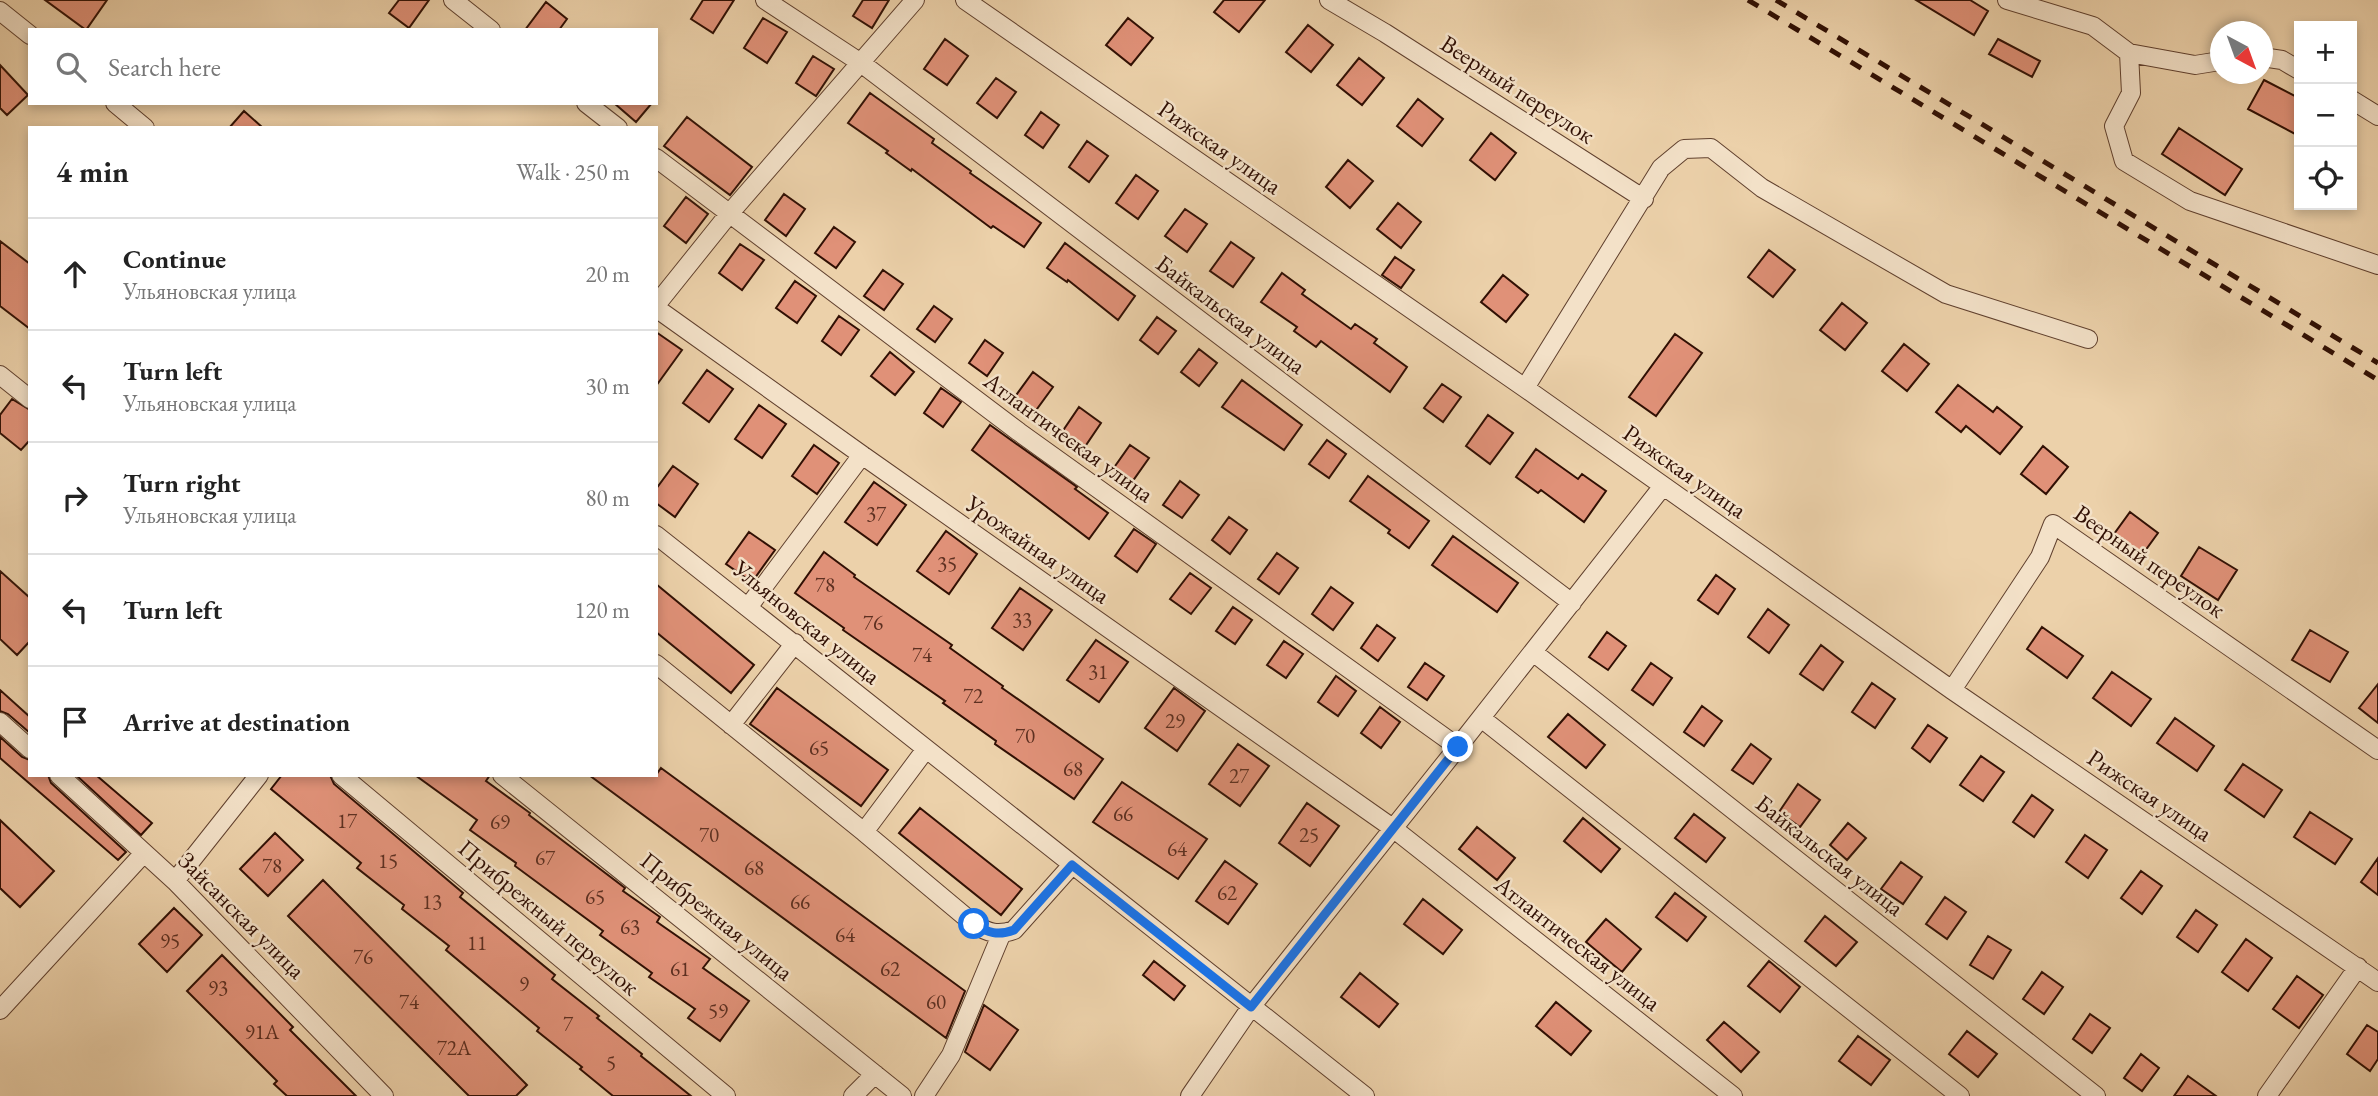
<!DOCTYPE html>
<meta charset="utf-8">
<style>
:root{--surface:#fff;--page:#f6f6f6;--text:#222;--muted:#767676;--line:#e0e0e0}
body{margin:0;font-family:"EB Garamond",serif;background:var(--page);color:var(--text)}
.controls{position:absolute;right:21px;top:21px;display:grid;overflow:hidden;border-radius:0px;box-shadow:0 4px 10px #0003}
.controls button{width:63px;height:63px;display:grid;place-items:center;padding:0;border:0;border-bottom:2px solid var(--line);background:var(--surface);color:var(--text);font:35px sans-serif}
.compass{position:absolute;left:2210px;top:21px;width:63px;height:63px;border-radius:50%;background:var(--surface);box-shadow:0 4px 10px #0003;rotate:139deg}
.stop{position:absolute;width:21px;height:21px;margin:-16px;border:5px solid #1a73e8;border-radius:50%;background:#fff}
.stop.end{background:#1a73e8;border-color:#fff;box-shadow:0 2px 7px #0008}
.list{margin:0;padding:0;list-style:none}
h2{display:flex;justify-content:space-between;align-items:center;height:91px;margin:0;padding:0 28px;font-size:30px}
h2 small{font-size:23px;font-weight:400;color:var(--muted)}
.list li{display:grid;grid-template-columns:46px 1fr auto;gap:21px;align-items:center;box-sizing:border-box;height:112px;padding:0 28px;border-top:2px solid var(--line)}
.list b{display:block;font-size:26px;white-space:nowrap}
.list p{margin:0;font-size:23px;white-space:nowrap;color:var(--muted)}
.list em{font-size:23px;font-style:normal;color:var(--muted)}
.icon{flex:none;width:38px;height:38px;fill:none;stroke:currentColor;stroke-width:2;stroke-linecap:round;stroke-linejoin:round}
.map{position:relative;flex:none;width:2378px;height:1096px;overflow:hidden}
.search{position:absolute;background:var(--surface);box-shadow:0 4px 10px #0003;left:28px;top:28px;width:630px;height:77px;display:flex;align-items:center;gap:18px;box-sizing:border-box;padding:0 24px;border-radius:0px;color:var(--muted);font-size:26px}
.panel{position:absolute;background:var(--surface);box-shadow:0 4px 10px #0003;left:28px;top:126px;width:630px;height:651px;border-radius:0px}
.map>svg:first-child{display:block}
.building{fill:#e09178;stroke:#311004;stroke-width:2}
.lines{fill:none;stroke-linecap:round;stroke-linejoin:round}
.street-casing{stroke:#60402e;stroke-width:20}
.street{stroke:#f3e1c8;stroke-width:18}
.rail{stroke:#311004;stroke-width:5;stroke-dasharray:12 12;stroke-linecap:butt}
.route{stroke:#1a73e8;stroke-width:9}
.labels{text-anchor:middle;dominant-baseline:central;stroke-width:5;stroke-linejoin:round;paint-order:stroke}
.number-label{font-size:21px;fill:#5d3021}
.street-label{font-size:24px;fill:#311004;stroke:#f3e1c8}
</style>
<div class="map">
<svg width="2378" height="1096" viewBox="0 0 2378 1096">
<rect width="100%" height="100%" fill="#ecd1aa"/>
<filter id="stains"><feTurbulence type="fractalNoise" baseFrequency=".00286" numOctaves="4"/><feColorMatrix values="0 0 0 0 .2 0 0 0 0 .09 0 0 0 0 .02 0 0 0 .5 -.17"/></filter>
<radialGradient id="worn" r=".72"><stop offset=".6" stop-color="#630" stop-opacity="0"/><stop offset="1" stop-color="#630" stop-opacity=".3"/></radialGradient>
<path class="building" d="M45 0H107L86 30Z
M399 0H429L409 28 389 13Z
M703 0H734L713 33 691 19Z
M863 0H889L872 28 853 16Z
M1224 0H1265L1239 32 1214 12Z
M1916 0H1970L1988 11 1974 35Z
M546 2 567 19 559 30H525Z
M763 18 787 32 767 63 744 48Z
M1128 18 1153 38 1131 65 1106 45Z
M1308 25 1333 45 1311 72 1286 52Z
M945 39 968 56 947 85 924 69Z
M1998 39 2040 61 2032 77 1989 54Z
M813 56 834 69 816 96 796 83Z
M1359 58 1384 78 1362 105 1337 85Z
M0 65 28 95 7 115 0 108Z
M996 78 1016 92 997 118 977 103Z
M2264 80 2299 98V136L2248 109Z
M870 93 934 139 932 143 971 171 970 173 1041 223 1024 247 993 226 991 228 912 169 911 171 886 153 888 151 848 123Z
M1418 99 1443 119 1422 146 1397 126Z
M614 103H652L636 122Z
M244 111 263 128H229Z
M1041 112 1059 125 1043 148 1025 135Z
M687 117 752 167 730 195 664 146Z
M2179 128 2242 169 2225 195 2162 154Z
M1491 133 1516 153 1495 180 1470 160Z
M1087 141 1108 156 1089 182 1069 167Z
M1348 160 1373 181 1350 208 1326 187Z
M1136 175 1158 191 1138 219 1116 203Z
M784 194 805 209 786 236 765 220Z
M686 197 708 214 686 243 664 226Z
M1398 203 1421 222 1401 248 1377 229Z
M1185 209 1207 224 1187 252 1165 236Z
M834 227 855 242 836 268 815 253Z
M0 241 30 264V329L0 306Z
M1231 242 1254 258 1233 287 1210 271Z
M1065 243 1135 296 1118 320 1068 280 1067 282 1047 268Z
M740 244 764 260 742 290 719 273Z
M1769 250 1795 270 1773 297 1748 277Z
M1395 257 1414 270 1401 288 1382 275Z
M883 270 903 284 884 310 864 296Z
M1282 273 1305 290 1302 294 1351 329 1355 324 1377 339 1374 343 1407 367 1390 392 1321 341 1316 347 1294 331 1297 327 1261 302Z
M1503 275 1528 295 1506 322 1481 302Z
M795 281 816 296 797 323 776 308Z
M1842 303 1867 323 1845 350 1820 330Z
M934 306 952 319 935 342 917 329Z
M839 316 859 330 841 355 822 341Z
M1157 317 1176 331 1158 354 1140 340Z
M656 332 682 350 656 386Z
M1675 334 1702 353 1656 416 1629 397Z
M985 340 1003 353 987 376 969 363Z
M1904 344 1929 364 1907 391 1882 371Z
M1199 349 1217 363 1199 386 1181 372Z
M890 352 914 372 895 395 871 376Z
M707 370 733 389 709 422 683 403Z
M1033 372 1053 387 1034 413 1014 398Z
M1242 380 1302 425 1284 450 1222 407Z
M1442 384 1461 397 1443 422 1424 408Z
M1958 385 1993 412 1997 407 2022 427 2000 454 1966 426 1961 432 1936 412Z
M941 388 961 402 943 427 924 413Z
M12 399 30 410V440L21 450 0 433V415Z
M759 405 786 424 762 458 735 439Z
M1079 407 1101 423 1082 451 1060 435Z
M1488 415 1513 433 1490 464 1466 446Z
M990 425 1077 487 1075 489 1108 513 1089 539 972 450Z
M1327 440 1346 454 1329 478 1309 464Z
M814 445 839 463 817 494 792 476Z
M1130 445 1149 458 1132 482 1113 469Z
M2043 446 2068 467 2046 494 2021 474Z
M1536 449 1578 479 1582 474 1606 491 1584 522 1541 490 1538 493 1516 477Z
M673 466 698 484 675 517 656 503V489Z
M1368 476 1429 521 1409 548 1388 533 1390 530 1350 501Z
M1180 481 1199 495 1182 518 1163 505Z
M874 482 906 505 877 545 845 522Z
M2130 512 2158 533 2142 555 2114 534Z
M1229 517 1247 530 1230 554 1212 540Z
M1134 529 1156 544 1137 572 1115 556Z
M946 531 977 554 949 594 917 571Z
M749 532 775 550 752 582 726 564Z
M1453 536 1518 583 1497 612 1432 565Z
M2199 547 2237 570 2218 600 2181 576Z
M824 552 855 575 854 577 952 645 950 648 1003 686 1002 688 1103 759 1074 799 995 744 996 741 943 703 945 701 843 630 844 628 795 593Z
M1277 553 1298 568 1279 594 1258 579Z
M0 571 30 598V641L17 655 0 639Z
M1190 573 1211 588 1191 614 1170 599Z
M1716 575 1735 589 1718 614 1698 600Z
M656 584 754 665 731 693 656 632Z
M1331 587 1353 603 1333 630 1312 614Z
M1020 588 1052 610 1023 650 992 628Z
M1233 607 1252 620 1235 644 1216 631Z
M1768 609 1789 625 1769 653 1748 637Z
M1377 625 1395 638 1378 661 1361 648Z
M2042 627 2083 656 2067 678 2027 649Z
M2310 630 2348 652 2330 682 2292 660Z
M1607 632 1626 646 1608 670 1589 657Z
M1096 640 1128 662 1099 702 1067 680Z
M1284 641 1303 654 1286 678 1267 665Z
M1821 645 1843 662 1823 690 1800 674Z
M1425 663 1444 676 1427 700 1408 687Z
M1651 663 1672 678 1653 705 1632 690Z
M2112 672 2151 699 2131 726 2093 698Z
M1336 676 1356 691 1338 716 1318 702Z
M1872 683 1895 699 1875 728 1852 712Z
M2378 684V723L2359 708Z
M777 688 888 770 861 806 750 724Z
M1174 688 1205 711 1177 751 1145 728Z
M0 690 30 717V733L8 714 0 711Z
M1702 706 1722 721 1704 746 1684 732Z
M1380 707 1400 722 1381 748 1361 733Z
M1568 714 1605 745 1586 768 1548 737Z
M2175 718 2214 746 2197 771 2157 743Z
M1928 725 1947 738 1930 762 1912 748Z
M0 737 22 757 30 760V775H48L51 783 126 852 118 860 0 758Z
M1238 744 1269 766 1240 806 1209 784Z
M1751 744 1771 759 1753 784 1732 770Z
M1981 756 2004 772 1983 801 1960 785Z
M2243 764 2282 790 2264 817 2225 790Z
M661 768 965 991 946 1038 589 775H656Z
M76 775H96L152 823 141 835Z
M282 775H330L334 784 463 893 460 897 555 975 552 979 599 1016 597 1018 642 1054 641 1056 691 1096H613L580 1069 582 1067 537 1031 539 1028 446 950 449 946 402 909 404 905 357 868 361 863 271 789Z
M415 775H490L486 781 530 813 529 815 625 888 623 891 660 917 657 922 710 959 703 968 749 1001 720 1041 688 1018 695 1009 649 977 652 973 600 935 603 931 515 866 516 863 470 830 477 820Z
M1122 782 1207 839 1178 879 1093 822Z
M1798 784 1820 800 1800 827 1779 812Z
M2032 795 2053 810 2034 837 2013 822Z
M1307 803 1339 826 1310 866 1279 843Z
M920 808 1022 889 1001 915 899 833Z
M2310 812 2352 839 2335 864 2294 837Z
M1694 814 1725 838 1706 862 1675 838Z
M1583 818 1620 849 1601 872 1564 841Z
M0 820 54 871 20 907 0 888Z
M1848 823 1866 838 1847 860 1830 845Z
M1477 827 1515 858 1497 880 1459 849Z
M275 833 303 860 268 896 240 869Z
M2085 835 2107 850 2088 878 2066 862Z
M2378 858V895L2361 882Z
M1225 861 1257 884 1228 924 1196 901Z
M1901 862 1922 877 1903 904 1881 889Z
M2141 871 2162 886 2142 914 2121 898Z
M323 880 527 1085 516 1096H469L288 916Z
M1675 893 1706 917 1687 941 1656 917Z
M1945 897 1966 912 1947 939 1926 924Z
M1423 899 1462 930 1443 954 1404 924Z
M174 908 202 935 167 972 139 944Z
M2196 910 2217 925 2198 952 2177 937Z
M1825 916 1857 942 1836 966 1805 941Z
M1606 919 1641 949 1622 972 1586 942Z
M1988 936 2011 950 1993 979 1970 965Z
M2246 939 2272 958 2248 991 2222 972Z
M222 955 293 1027 290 1030 356 1096H287L274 1084 277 1081 187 991Z
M1154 961 1185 986 1174 1000 1143 975Z
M1769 961 1800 987 1780 1012 1748 986Z
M2042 972 2063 987 2044 1014 2023 999Z
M1360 973 1398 1004 1379 1027 1341 997Z
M2297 976 2323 995 2299 1028 2273 1009Z
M1556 1002 1591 1031 1571 1055 1536 1026Z
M984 1005 1018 1030 990 1070 965 1052Z
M2090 1014 2110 1028 2092 1053 2073 1039Z
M1724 1022 1759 1052 1741 1072 1707 1040Z
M2367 1025 2378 1032V1059L2370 1071 2347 1054Z
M1967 1031 1997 1054 1978 1077 1949 1054Z
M1858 1036 1890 1060 1871 1085 1839 1061Z
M2141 1054 2159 1068 2142 1091 2124 1078Z
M2188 1076 2216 1096H2174Z"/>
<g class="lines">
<g class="street-casing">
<path id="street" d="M453 0 491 30
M765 0 861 63 1572 603
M965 0 1525 388 1952 690 2378 982
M1329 0 1385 33 1644 199
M2007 0 2093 26 2129 53 2131 93 2114 126 2124 161 2190 201 2378 265
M0 11 30 35
M2129 53 2195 65 2220 61
M2262 57 2282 60 2299 70
M2352 100 2378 116
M115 103 145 128
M586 103 618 128
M656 158 1019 432 1458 747
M656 305 729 214 915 0
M656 308 862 455 1394 829 1733 1096
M0 375 30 399
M1525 388 1661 168 1684 149 1711 148 1762 188 1946 294 2088 339
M656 535 1365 1096
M749 606 862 455
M1533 652 2096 1096
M656 664 864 832
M1952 690 2040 557 2053 524 2378 750
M1481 718 1960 1096
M0 722 30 749
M731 725 795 643
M926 749 864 832 974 924C988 933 998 936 1014 930L1072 865
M59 775 175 881 384 1096
M341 775 726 1096
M502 775 902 1096
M175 881 259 775
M0 1010 144 853
M853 1096 875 1074
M924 1096 951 1055 1001 935
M1190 1096 1251 1007 1458 747 1663 486
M2267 1096 2358 967"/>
</g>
<use href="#street" class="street"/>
<path class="rail" d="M1748 0 2378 380
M1776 0 2378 363"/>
</g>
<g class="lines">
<path class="route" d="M974 924C988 933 998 936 1014 930L1072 865 1251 1007 1458 747"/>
</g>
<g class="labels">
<g class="number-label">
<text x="876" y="513">37</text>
<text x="947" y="563">35</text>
<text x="825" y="584">78</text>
<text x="1022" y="619">33</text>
<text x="873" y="622">76</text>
<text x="922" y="654">74</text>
<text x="1098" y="671">31</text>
<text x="973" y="695">72</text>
<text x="1175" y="720">29</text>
<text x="1025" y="735">70</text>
<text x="819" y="747">65</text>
<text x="1073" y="768">68</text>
<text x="1239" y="775">27</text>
<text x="1123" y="813">66</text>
<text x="347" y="820">17</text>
<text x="500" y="821">69</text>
<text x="709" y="834">70</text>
<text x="1309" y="834">25</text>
<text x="1177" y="848">64</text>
<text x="545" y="857">67</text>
<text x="388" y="860">15</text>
<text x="272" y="865">78</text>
<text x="754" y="867">68</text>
<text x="1227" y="892">62</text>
<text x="595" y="896">65</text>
<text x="432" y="901">13</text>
<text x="800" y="901">66</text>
<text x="630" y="926">63</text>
<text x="845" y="934">64</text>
<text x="170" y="940">95</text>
<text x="477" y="942">11</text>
<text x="363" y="956">76</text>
<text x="680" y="968">61</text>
<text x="890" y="968">62</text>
<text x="524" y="983">9</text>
<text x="218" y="987">93</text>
<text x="409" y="1001">74</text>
<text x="936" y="1001">60</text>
<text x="718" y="1010">59</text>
<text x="568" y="1023">7</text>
<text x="262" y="1031">91А</text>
<text x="454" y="1047">72А</text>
<text x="611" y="1062">5</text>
</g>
<g class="street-label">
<text transform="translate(1518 89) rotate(33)">Веерный переулок</text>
<text transform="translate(1220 147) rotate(35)">Рижская улица</text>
<text transform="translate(1231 314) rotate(37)">Байкальская улица</text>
<text transform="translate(1069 437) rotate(36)">Атлантическая улица</text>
<text transform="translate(1685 471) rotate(35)">Рижская улица</text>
<text transform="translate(1038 549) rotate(35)">Урожайная улица</text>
<text transform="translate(2150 561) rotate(35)">Веерный переулок</text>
<text transform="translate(807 622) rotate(39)">Ульяновская улица</text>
<text transform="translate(2150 795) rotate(34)">Рижская улица</text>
<text transform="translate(1830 855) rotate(38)">Байкальская улица</text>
<text transform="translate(242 915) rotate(45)">Зайсанская улица</text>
<text transform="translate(717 916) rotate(39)">Прибрежная улица</text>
<text transform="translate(549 917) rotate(40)">Прибрежный переулок</text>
<text transform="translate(1578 943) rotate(38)">Атлантическая улица</text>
</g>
</g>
<rect width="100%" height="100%" filter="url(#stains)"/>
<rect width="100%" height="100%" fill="url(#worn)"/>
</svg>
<div class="controls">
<button>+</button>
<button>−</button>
<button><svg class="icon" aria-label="locate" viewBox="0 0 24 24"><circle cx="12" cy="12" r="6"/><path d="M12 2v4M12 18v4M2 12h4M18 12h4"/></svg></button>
</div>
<svg class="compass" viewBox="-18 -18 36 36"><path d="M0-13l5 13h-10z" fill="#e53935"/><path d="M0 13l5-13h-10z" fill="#767676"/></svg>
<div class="stop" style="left:974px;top:924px"></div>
<div class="stop end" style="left:1458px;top:747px"></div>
<div class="search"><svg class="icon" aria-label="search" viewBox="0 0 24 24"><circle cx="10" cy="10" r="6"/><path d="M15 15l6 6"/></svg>Search here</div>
<section class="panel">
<h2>4 min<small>Walk · 250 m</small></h2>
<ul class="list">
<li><svg class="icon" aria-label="ahead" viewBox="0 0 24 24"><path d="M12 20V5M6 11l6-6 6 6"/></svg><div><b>Continue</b><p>Ульяновская улица</p></div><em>20 m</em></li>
<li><svg class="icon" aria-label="left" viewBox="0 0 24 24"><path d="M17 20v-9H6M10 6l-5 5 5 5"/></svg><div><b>Turn left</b><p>Ульяновская улица</p></div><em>30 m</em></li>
<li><svg class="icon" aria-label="right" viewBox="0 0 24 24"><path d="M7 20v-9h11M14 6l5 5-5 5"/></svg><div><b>Turn right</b><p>Ульяновская улица</p></div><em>80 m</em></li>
<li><svg class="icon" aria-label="left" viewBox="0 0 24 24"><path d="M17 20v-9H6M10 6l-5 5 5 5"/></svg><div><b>Turn left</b></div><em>120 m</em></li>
<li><svg class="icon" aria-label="arrive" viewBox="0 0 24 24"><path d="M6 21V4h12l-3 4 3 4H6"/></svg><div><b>Arrive at destination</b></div></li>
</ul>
</section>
</div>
